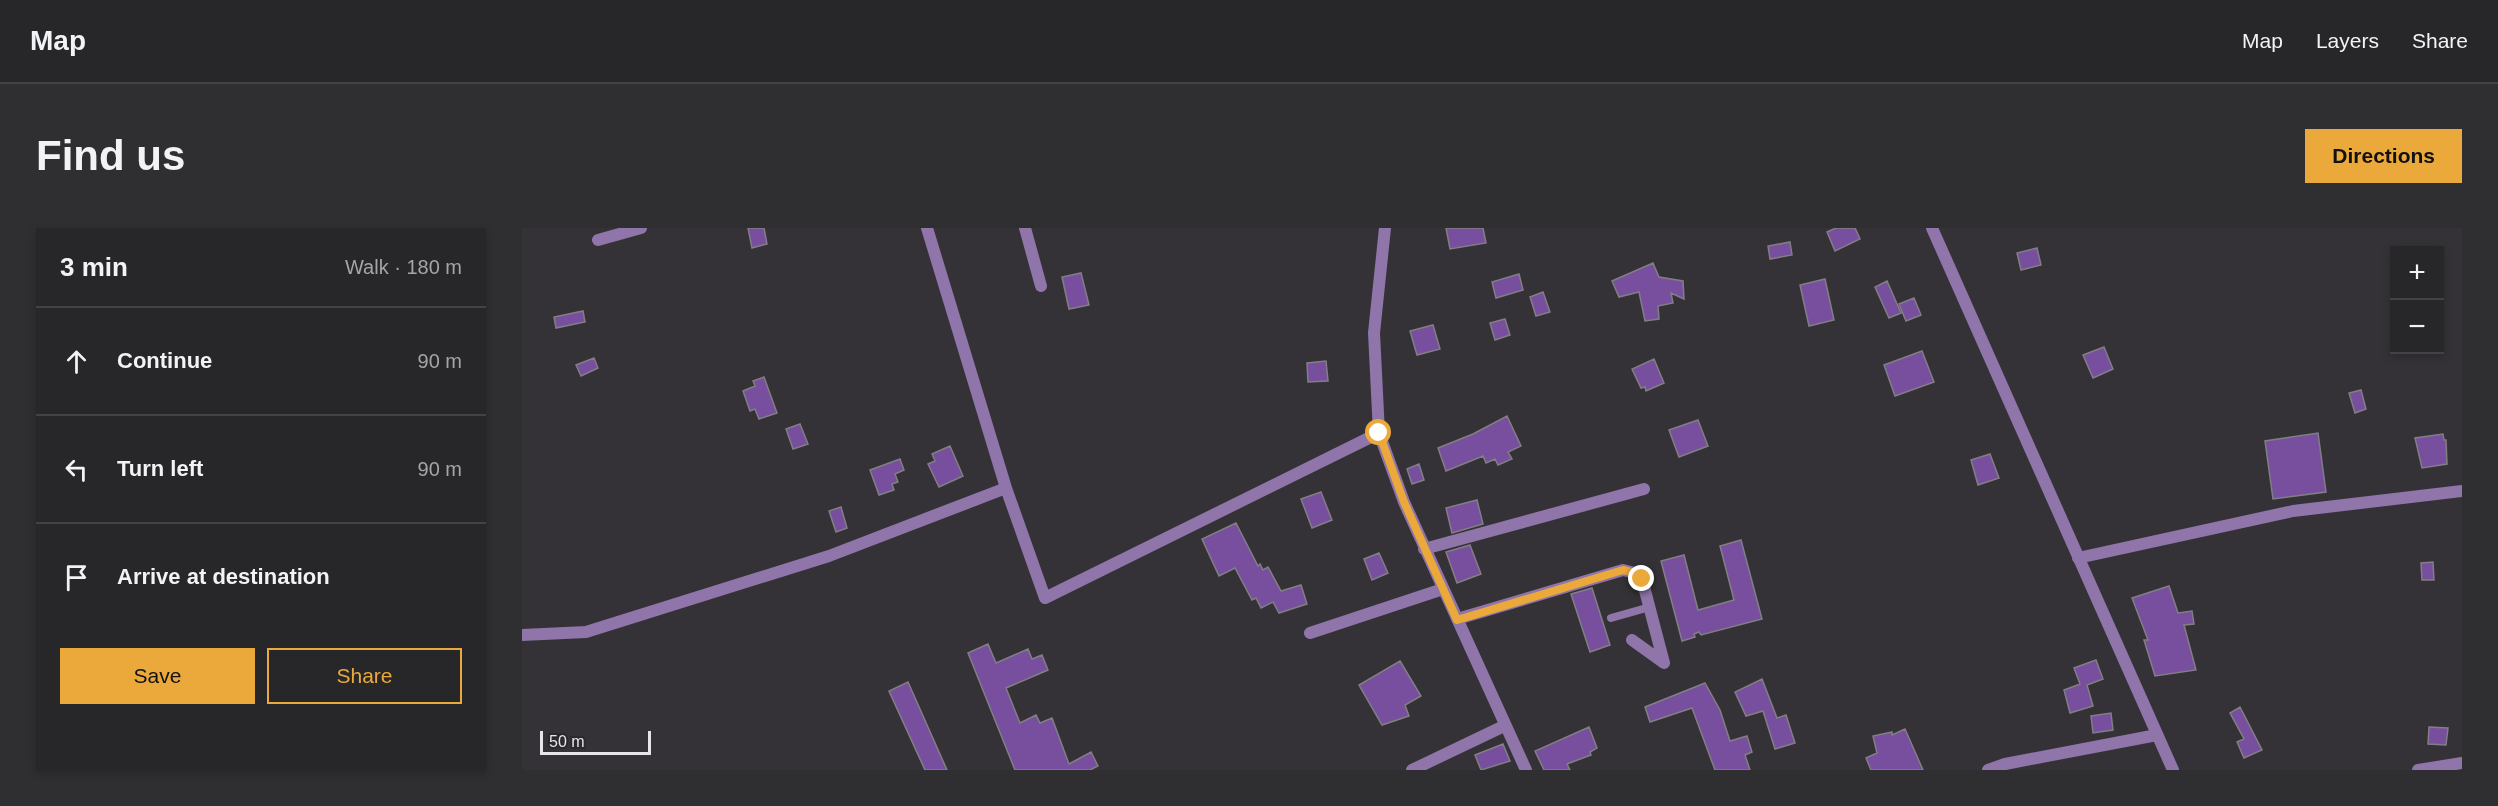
<!DOCTYPE html>
<meta charset="utf-8">
<style>
:root{--surface:#272628;--page:#2f2e30;--text:#f1f3f6;--muted:#a4a5a8;--line:#434345;--accent:#eca93b}
body{margin:0;font-family:Arial,sans-serif;background:var(--page);color:var(--text)}
.controls{position:absolute;right:18px;top:18px;display:grid;overflow:hidden;border-radius:0px;box-shadow:0 3px 9px #0003}
.controls button{width:54px;height:54px;display:grid;place-items:center;padding:0;border:0;border-bottom:2px solid var(--line);background:var(--surface);color:var(--text);font:30px sans-serif}
.scale{position:absolute;left:18px;bottom:15px;width:111px;box-sizing:border-box;padding-left:6px;border:3px solid #e6e5e7;border-top:0;font-size:16px;line-height:21px;white-space:nowrap;color:#e6e5e7;-webkit-text-stroke:4px #2a282c;paint-order:stroke}
.stop{position:absolute;width:18px;height:18px;margin:-14px;border:4px solid #eca93b;border-radius:50%;background:#fff}
.stop.end{background:#eca93b;border-color:#fff;box-shadow:0 2px 6px #0008}
.list{margin:0;padding:0;list-style:none}
h2{display:flex;justify-content:space-between;align-items:center;height:78px;margin:0;padding:0 24px;font-size:26px}
h2 small{font-size:20px;font-weight:400;color:var(--muted)}
.list li{display:grid;grid-template-columns:39px 1fr auto;gap:18px;align-items:center;box-sizing:border-box;height:108px;padding:0 24px;border-top:2px solid var(--line)}
.list b{display:block;font-size:22px;white-space:nowrap}
.list em{font-size:20px;font-style:normal;color:var(--muted)}
.actions{display:flex;gap:12px;padding:18px 24px}
.actions a{flex:1;padding:14px 0;border:2px solid var(--accent);border-radius:0px;text-align:center;font-size:21px;color:var(--accent)}
.actions .main{background:var(--accent);color:#111}
.icon{flex:none;width:33px;height:33px;fill:none;stroke:currentColor;stroke-width:2;stroke-linecap:round;stroke-linejoin:round}
.map{position:relative;flex:none;width:1940px;height:542px;overflow:hidden;border-radius:0px}
header{display:flex;align-items:center;gap:36px;box-sizing:border-box;height:84px;padding:0 30px;background:var(--surface);border-bottom:2px solid var(--line)}
header strong{font-size:28px}
nav{display:flex;gap:33px;margin-inline-start:auto;font-size:21px}
.intro{display:flex;align-items:center;justify-content:space-between;box-sizing:border-box;height:144px;padding:0 36px}
h1{margin:0;font-size:42px}
.button{padding:15px 27px;border-radius:0px;background:var(--accent);color:#111;font-size:21px;font-weight:700}
main{display:flex;gap:36px;padding:0 36px}
aside{flex:1;background:var(--surface);border-radius:0px;box-shadow:0 3px 9px #0003}
.map>svg:first-child{display:block}
.building{fill:#784f9e;stroke:#817f84;stroke-width:1.5}
.lines{fill:none;stroke-linecap:round;stroke-linejoin:round}
.service{stroke:#8f75aa;stroke-width:8}
.minor{stroke:#8f75aa;stroke-width:12}
.tertiary{stroke:#8f75aa;stroke-width:12}
.route{stroke:#eca93b;stroke-width:8}
</style>
<header>
<strong>Map</strong>
<nav><a>Map</a><a>Layers</a><a>Share</a></nav>
</header>
<div class="intro"><h1>Find us</h1><a class="button">Directions</a></div>
<main>
<aside>
<h2>3 min<small>Walk · 180 m</small></h2>
<ul class="list">
<li><svg class="icon" aria-label="ahead" viewBox="0 0 24 24"><path d="M12 20V5M6 11l6-6 6 6"/></svg><div><b>Continue</b></div><em>90 m</em></li>
<li><svg class="icon" aria-label="left" viewBox="0 0 24 24"><path d="M17 20v-9H6M10 6l-5 5 5 5"/></svg><div><b>Turn left</b></div><em>90 m</em></li>
<li><svg class="icon" aria-label="arrive" viewBox="0 0 24 24"><path d="M6 21V4h12l-3 4 3 4H6"/></svg><div><b>Arrive at destination</b></div></li>
</ul>
<div class="actions"><a class="main">Save</a><a>Share</a></div>
</aside>
<div class="map">
<svg width="1940" height="542" viewBox="0 0 1940 542">
<rect width="100%" height="100%" fill="#343236"/>
<path class="building" d="M226 0H242L245 16 230 20Z
M924 0H961L964 15 928 21Z
M1314 0H1333L1338 11 1313 23 1305 4Z
M1268 14 1270 27 1248 31 1246 18Z
M1515 20 1519 37 1499 42 1495 25Z
M1131 35 1137 49 1161 53 1162 71 1149 65 1151 75 1136 78 1137 91 1123 93 1117 64 1097 69 1090 53Z
M559 45 567 77 547 81 540 49Z
M997 46 1001 62 974 70 970 54Z
M1303 51 1312 92 1287 98 1278 57Z
M1365 53 1379 85 1367 90 1353 59Z
M1021 64 1028 84 1014 88 1008 69Z
M1392 70 1399 87 1384 93 1377 76Z
M61 83 63 94 34 100 32 89Z
M983 91 988 107 973 112 968 95Z
M911 97 918 121 895 127 888 103Z
M1582 119 1591 141 1571 150 1561 127Z
M1400 123 1412 154 1373 168 1362 137Z
M72 130 76 140 59 148 54 137Z
M1132 131 1142 155 1124 163 1123 159 1119 160 1110 141Z
M804 133 806 153 786 154 785 135Z
M242 149 255 185 237 191 233 181 228 183 221 163 233 158 231 153Z
M1839 162 1844 181 1833 185 1827 165Z
M985 188 999 218 986 224 990 231 976 237 973 231 964 235 961 228 924 243 916 220 951 206Z
M1176 192 1186 218 1157 229 1147 202Z
M278 196 286 216 271 221 264 201Z
M1796 205 1804 264 1751 271 1743 213Z
M1921 206 1922 212H1924L1925 236 1900 240 1893 210Z
M428 218 441 248 417 259 406 236 413 233 410 226Z
M1468 226 1477 250 1456 257 1449 232Z
M378 231 382 242 373 246 376 254 370 256 372 262 357 267 348 242Z
M897 236 902 252 890 256 885 241Z
M799 264 810 292 790 300 779 271Z
M955 272 961 296 930 305 924 280Z
M319 279 325 300 314 304 307 283Z
M714 295 736 338 738 336 741 342 746 339 759 363 779 357 785 376 757 385 751 374 739 380 734 370 730 372 713 340 697 348 680 311Z
M1219 312 1240 391 1179 407 1177 404 1172 406 1173 409 1160 413 1139 333 1162 327 1176 382 1212 372 1198 318Z
M948 317 959 346 935 355 924 324Z
M857 325 866 345 850 352 842 331Z
M1911 334 1912 352H1900L1899 335Z
M1647 358 1656 385 1670 383 1672 396 1662 397 1674 442 1633 448 1622 412H1626L1610 370Z
M1070 360 1088 417 1068 424 1049 366Z
M466 416 474 435 506 421 510 431 520 427 526 442 484 460 498 495 514 487 518 495 530 490 547 536 569 524 576 538 568 542H493L446 425Z
M1574 432 1581 451 1565 457 1571 478 1548 485 1542 462 1558 456 1552 440Z
M878 433 899 468 883 477 887 488 860 497 837 457Z
M1240 451 1255 490 1264 487 1273 515 1253 521 1241 483 1224 488 1213 464Z
M386 454 425 542H403L367 463Z
M1183 455 1198 482 1208 513 1225 508 1230 524 1223 527 1228 542H1193L1170 480 1128 494 1123 479Z
M1718 479 1740 522 1722 530 1715 514 1722 511 1708 485Z
M1589 485 1591 502 1571 505 1569 488Z
M1067 499 1075 520 1068 524 1069 527 1045 536 1048 542H1022L1013 523Z
M1907 499 1926 500 1924 517 1906 516Z
M1383 501 1401 542H1349L1344 530 1355 525 1351 508 1370 504V507Z
M981 516 988 533 959 542 953 527Z"/>
<g class="lines">
<path class="service" d="M1089 390 1128 379"/>
<path class="minor" d="M405 0 484 260 523 370 857 205 852 105 863 0
M503 0 519 58
M76 12 119 0
M857 205 882 274 1004 542
M902 321 1122 261
M1556 330 1771 283 1940 263
M935 391 1101 342 1113 345 1120 351 1142 435 1110 412
M788 405 921 361
M0 407 64 404 307 328 484 260
M890 542 982 498
M1466 542 1483 536 1635 507
M1896 542 1940 535"/>
<path class="tertiary" d="M1410 0 1651 542"/>
</g>
<g class="lines">
<path class="route" d="M857 205 882 274 935 392 1101 342 1113 345 1120 351"/>
</g>
</svg>
<div class="controls">
<button>+</button>
<button>−</button>
</div>
<div class="scale">50 m</div>
<div class="stop" style="left:857px;top:205px"></div>
<div class="stop end" style="left:1120px;top:351px"></div>
</div>
</main>
